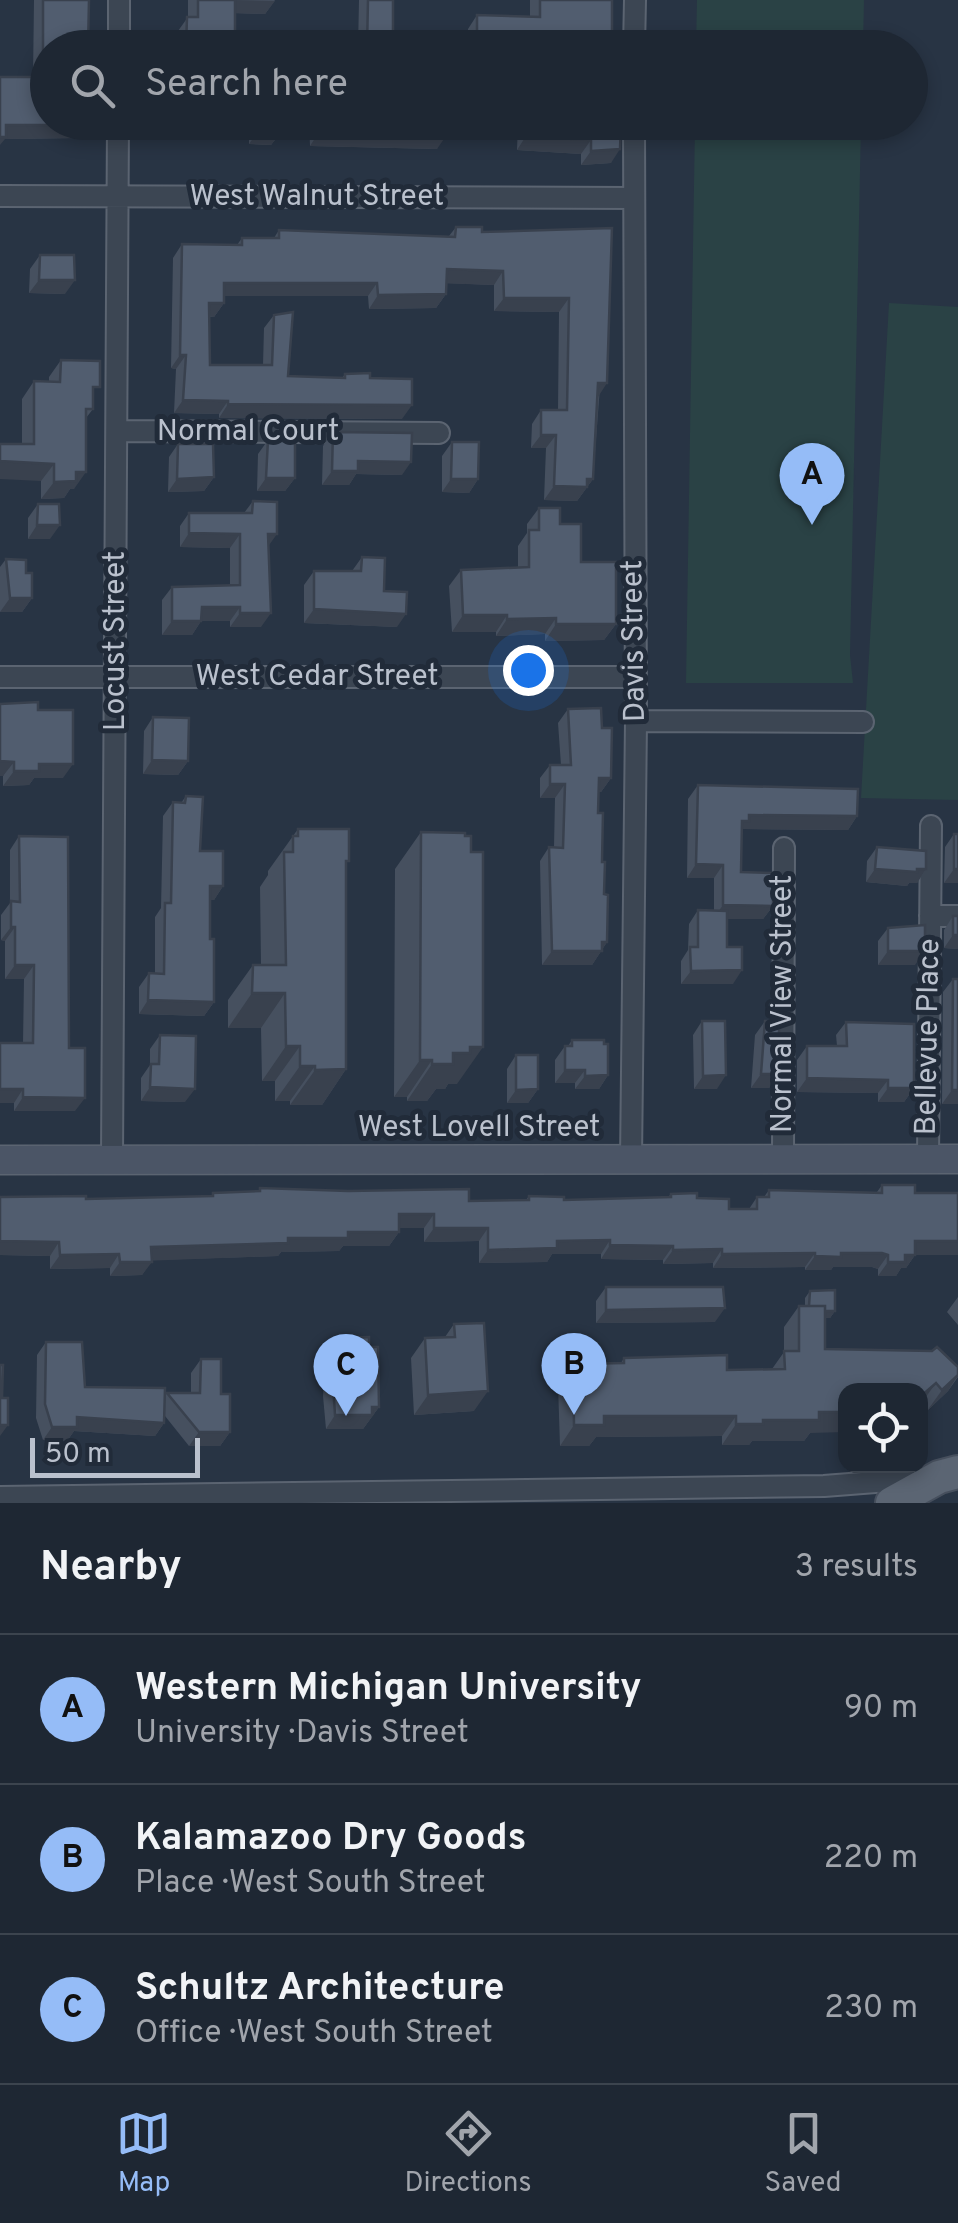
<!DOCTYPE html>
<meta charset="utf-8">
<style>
:root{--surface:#1e2733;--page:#262f3b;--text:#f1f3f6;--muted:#a1a5ac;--line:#3c444e;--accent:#95bcf7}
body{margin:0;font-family:Overpass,sans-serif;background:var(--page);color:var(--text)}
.controls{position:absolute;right:30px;bottom:30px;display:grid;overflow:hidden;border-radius:20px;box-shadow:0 5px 15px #0003}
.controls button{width:90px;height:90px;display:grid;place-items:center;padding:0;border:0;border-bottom:2px solid var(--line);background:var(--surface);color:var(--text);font:50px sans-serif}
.scale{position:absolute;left:30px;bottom:25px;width:170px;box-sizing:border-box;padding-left:10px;border:5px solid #bac1cd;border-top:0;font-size:28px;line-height:35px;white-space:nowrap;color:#bac1cd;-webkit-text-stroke:8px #212b39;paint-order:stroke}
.you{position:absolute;left:528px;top:670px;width:35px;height:35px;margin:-25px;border:8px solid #fff;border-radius:50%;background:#1a73e8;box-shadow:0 0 0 15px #1a73e833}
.badge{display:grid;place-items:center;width:65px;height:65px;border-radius:50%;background:var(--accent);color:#111;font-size:32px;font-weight:700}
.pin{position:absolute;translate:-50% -82px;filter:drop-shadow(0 2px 5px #0008)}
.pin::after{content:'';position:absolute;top:52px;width:35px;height:30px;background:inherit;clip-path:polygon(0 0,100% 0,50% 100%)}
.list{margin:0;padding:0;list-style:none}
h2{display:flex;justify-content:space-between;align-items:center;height:130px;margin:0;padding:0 40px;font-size:42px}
h2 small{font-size:32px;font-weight:400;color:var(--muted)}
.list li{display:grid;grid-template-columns:65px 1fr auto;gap:30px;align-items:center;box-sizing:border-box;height:150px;padding:0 40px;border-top:2px solid var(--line)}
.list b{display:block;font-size:38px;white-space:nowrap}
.list p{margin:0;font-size:32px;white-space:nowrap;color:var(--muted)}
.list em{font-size:32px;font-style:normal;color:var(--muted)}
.icon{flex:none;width:55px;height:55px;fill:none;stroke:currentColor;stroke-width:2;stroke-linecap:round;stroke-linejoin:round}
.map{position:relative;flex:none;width:958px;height:1503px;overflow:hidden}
.search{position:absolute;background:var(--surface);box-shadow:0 5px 15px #0003;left:30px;right:30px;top:30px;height:110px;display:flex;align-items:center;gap:25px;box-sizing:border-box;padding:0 35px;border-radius:55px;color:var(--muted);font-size:38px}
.sheet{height:580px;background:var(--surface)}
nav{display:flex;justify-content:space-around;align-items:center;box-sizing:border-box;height:140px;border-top:2px solid var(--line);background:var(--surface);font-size:28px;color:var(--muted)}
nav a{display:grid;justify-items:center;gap:5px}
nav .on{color:var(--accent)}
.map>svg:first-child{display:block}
.green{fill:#2a4245}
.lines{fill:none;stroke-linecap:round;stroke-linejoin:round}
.street-casing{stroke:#5b6471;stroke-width:24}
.secondary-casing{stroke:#5b6471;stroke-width:31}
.primary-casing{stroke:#464f5d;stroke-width:36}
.street{stroke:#3c4653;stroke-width:20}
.secondary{stroke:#4b5566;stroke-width:28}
.primary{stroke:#5b6573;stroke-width:32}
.wall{fill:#46505f}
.shaded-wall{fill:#39414e}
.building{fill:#515d6f;stroke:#39414e;stroke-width:2.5}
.labels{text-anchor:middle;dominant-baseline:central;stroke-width:10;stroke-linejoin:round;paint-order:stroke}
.street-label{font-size:30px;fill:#bac1cd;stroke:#212b39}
</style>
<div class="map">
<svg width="958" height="1503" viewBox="0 0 958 1503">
<rect width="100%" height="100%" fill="#283444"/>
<path class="green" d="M697 0H864L863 47H696Z
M695 123H861L850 655 853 683H686Z
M889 303 958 307V800L861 798Z"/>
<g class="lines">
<g class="street-casing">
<path id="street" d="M119 48V0
M634 48 635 0
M0 196 634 198
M118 431 439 433
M0 677H635
M636 721 863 722
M930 916H958
M783 1159 784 848
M928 1159 931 826
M112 1160 118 122
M631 1160 636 721 634 122
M0 1497 824 1486 927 1478"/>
</g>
<g class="secondary-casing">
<path id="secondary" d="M0 1160 958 1159"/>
</g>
<g class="primary-casing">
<path id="primary" d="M892 1503 939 1477 958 1472"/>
</g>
<use href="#street" class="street"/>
<use href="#secondary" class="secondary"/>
<use href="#primary" class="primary"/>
</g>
<path class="wall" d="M34 0H89L87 125 78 138 5 139 33 77Z
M188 0H275L265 14 235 13 231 48H177L178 31 188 17Z
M359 0H394L393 48H358Z
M530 0H612L610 48H452L460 36H468V29L477 15 530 16Z
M249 122H281V132L271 145 249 144Z
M309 122H446L437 149 310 146Z
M518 122H621L611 163 581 165V154L517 150Z
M456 227 482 232 612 228 593 479 577 501 544 500 546 448H531L532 424 541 410H558L559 312 494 311V285L446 283V294L436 308 369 309 368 296H224V303L214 317H210V365H263L264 328 274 315 288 376 342 378 345 374 370 378 402 419 219 418V414L174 413 176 369 171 368 173 258 182 244 237 245 242 238H274L279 230 449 236Z
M40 255 65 294 29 293 30 269Z
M61 360 93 397V409L86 418 74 489H70L64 498 41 499V481L22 444V399L34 381 49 382V377Z
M333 432 402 475 356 474 349 485H322L323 446Z
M268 440 295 478 285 491H257L258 454Z
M452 442 478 479 469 493 442 492V456Z
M178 444 214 477 204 491 168 492 169 457Z
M253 501 268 547 261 627H230V621H201L192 635H162V600L172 587 230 585V548L180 547V526L189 513H244Z
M38 504 50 539H28V518Z
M539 508 560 524 616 624 604 640 545 641V634L496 636V632H452L449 586 461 570 518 568V546L527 533V524Z
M362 557 384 591 397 627 304 623V585L314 571H352Z
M6 559 26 573 32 598 22 612H0V567Z
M568 709 602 728 611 778 601 792H598V813L607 942 592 965H542L540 861 549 847H554L555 798H540V778L550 765H561L558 723Z
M38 710 63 778H34L29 785 3 786V776Z
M153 717 188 761 178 775 143 774 144 731Z
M698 785 857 816 848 830 743 829 741 832V872L773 906 763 919H727V947L733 984H681V961L688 950 689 924 698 910 714 911V878H687L688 799Z
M186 796 200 851 223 886 214 900H210V939L214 1002 204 1016 139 1014V987L149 973H155V917L161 908 163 816 173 802 181 803Z
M298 829 346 865V1069L322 1105H290V1101H275V1081H262L261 1028H228V1000L253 965H261L260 887 268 875V871Z
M421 832 457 1084H448L445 1089H436L427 1101H407V1097H394L395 869Z
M954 834 958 883H944L945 847Z
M19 836 69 1048 75 1111H14V1103H0V1043H23L24 979H5V941L1 940V915L10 903V850Z
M877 847 926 869 917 883H909L907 886 866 882 867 861Z
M953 916 958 949 944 948V930Z
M888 928 915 965H878V941Z
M953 979H958V1104H942L943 992Z
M702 1021 717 1089H694L693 1035Z
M765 1021 779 1074 769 1088H751L755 1035Z
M846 1022 914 1088 904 1102H878V1093L797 1092V1060L807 1046H837L836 1035Z
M160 1035 185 1102 141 1101V1078L150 1065V1049Z
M572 1040 608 1075 599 1089H575V1083H555V1060L565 1046H568Z
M516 1055 538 1089 528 1103H507V1069Z
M882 1185 915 1193H958V1255H915L906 1268H901L896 1276H878V1269L872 1267H833L831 1270H805V1267L713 1268V1263L663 1264V1260L601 1259V1254H552L547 1262 479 1263V1241L424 1242V1228H399V1232L389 1246H343L339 1251 281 1252 278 1256 152 1260 142 1275 110 1276V1268L50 1269V1256L0 1255V1197L86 1199 211 1196 213 1193 258 1191 260 1188 469 1201 526 1200 529 1196 564 1200 668 1197 671 1194 697 1198 729 1209H749L757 1197H764L769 1190 877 1192Z
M606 1287 715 1322 596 1323V1301Z
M810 1291 835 1311 830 1318H825V1349L958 1367V1377L948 1391 927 1411 921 1404 810 1433 804 1441H752L749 1445H722V1436L596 1437 589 1446H560L558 1385 573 1364 621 1363 624 1358 727 1370 772 1369 784 1352V1327L799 1306H805V1298Z
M958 1297V1325L947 1312Z
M454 1324 474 1411 414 1415 411 1358 425 1338 445 1337Z
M336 1338 369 1347 379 1407 363 1429H326L323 1396 326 1351Z
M46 1342 85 1387 165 1396 167 1393H191V1373L201 1359 221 1394 230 1432 220 1446H189L165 1416 164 1423 155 1436 74 1431 67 1441 43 1440 36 1418 37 1355Z"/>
<path class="shaded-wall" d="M234 0 275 1 265 14 225 13Z
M225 42H235L231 48H221Z
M532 45H612L610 48H530Z
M6 125H87L78 138 5 139 0 145V134Z
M259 130 281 132 271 145 249 144Z
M319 132 446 136 437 149 310 146Z
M526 136 591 140 581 154 517 150Z
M620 149 611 163 581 165 591 151Z
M447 269 503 271 494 285 437 283Z
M39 280H75L65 294 29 293Z
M224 283H377L368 296H214Z
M446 294 436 308 369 309 378 295Z
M504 298H569L559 312 494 311Z
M209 303H224L214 317 200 316Z
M180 355H186L176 369 171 368Z
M598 383H607L598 397Z
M183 400 228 401 219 414 174 413Z
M228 404 412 405 402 419 219 418Z
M541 435H556L546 448H531Z
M0 461 54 464 41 481 0 479Z
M358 461 411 462 402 475 356 474 349 485H322L332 471Z
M76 472H86L74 489H70L64 498 41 499 54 482Z
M214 477 204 491 168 492 177 479Z
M266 478H295L285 491H257Z
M451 479H478L469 493 442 492Z
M587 479H593L577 501 544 500 554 486Z
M37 525H60L50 539H28Z
M189 533 240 534 230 548 180 547Z
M268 534H277L267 548Z
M10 598H32L22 612H0Z
M202 607H240L230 621H192Z
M314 609 406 614 397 627 304 623Z
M240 613H271L261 627H230Z
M463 615H507L496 632H452Z
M556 618 545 634 496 636 507 619Z
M172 621H201L192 635H162Z
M556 624H616L604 640 545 641Z
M152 760 188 761 178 775 143 774Z
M0 761 14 762 3 776H0Z
M39 764H73L63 778H34L29 785 3 786 14 771Z
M599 778H611L601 792H589Z
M550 784H565L555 798H540Z
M749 815 857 816 848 830 743 829 739 835 742 821Z
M696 864 723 865 714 878H687Z
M875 869H926L917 883H909L907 886 866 882Z
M954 869H958V883H944Z
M210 886H223L214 900H200Z
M723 905 773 906 763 919H713Z
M11 927H15L5 941 1 940Z
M953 935H958V949L944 948Z
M602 942H607L592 965H542L552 951Z
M888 951H925L915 965H878Z
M15 965H34L24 979H5Z
M742 970 733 984H681L691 971Z
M252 993H285L261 1028H228Z
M148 1000 214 1002 204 1016 139 1014Z
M286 1046H300L275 1081H262Z
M470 1047H483L457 1084H448L445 1089H436L427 1101H407L432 1064 453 1053Z
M420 1060H432L407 1097H394Z
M300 1066H315L290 1101H275Z
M346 1069 322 1105H290L315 1070Z
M565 1070H585L575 1083H555Z
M761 1074H779L769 1088H751Z
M608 1075 599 1089H575L585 1076Z
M726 1075 717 1089H694L703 1076Z
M807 1078 888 1080 878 1093 797 1092Z
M150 1087 195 1089 185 1102 141 1101Z
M888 1088H914L904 1102H878Z
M0 1089H23L14 1103H0Z
M538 1089 528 1103H507L516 1090Z
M952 1090H958V1104H942Z
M23 1097 85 1098 75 1111H14Z
M399 1214H434L424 1228H389Z
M434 1228H488L479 1241 424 1242Z
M348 1232H399L389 1246H343L339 1251 281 1252 278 1256 142 1261 151 1247 288 1238Z
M610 1240 601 1254H552L547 1262 479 1263 488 1250 557 1241Z
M0 1241 59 1242 50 1256 0 1255Z
M915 1241H958V1255H915L906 1268H901L896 1276H878L888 1262Z
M610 1245 673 1246 663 1260 601 1259Z
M722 1249 713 1263 663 1264 673 1250Z
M815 1253 805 1267 713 1268 722 1254Z
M841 1253H882L888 1255 878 1269 872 1267H833L831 1270H805L815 1256Z
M119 1254 110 1268 50 1269 60 1255Z
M120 1262H152L142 1275 110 1276Z
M725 1308 715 1322 596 1323 606 1310Z
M809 1310 835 1311 830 1318 804 1317Z
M958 1375 948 1391 927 1411 942 1390Z
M936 1383 920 1405V1397Z
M488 1391 474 1411 414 1415 428 1395Z
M372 1407H379L363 1429H326L335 1415Z
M819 1412H846V1432L810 1433 804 1441H752L749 1445H722L736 1424Z
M604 1416H736L722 1436 596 1437 589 1446H560L574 1425Z
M77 1417 164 1423 155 1436 74 1431 67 1441 43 1440 52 1427Z
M0 1425H8L0 1436Z
M199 1432H230L220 1446H189Z"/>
<path class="building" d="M43 0H89L88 48H48V122H87V125H6V137H0V77H43Z
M198 0H235V42H225V48H186L187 17H198Z
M368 0H393V48H367Z
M540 0H612V45H532V48H460V36H477V15L540 17Z
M259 122H281V132L259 130Z
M319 122H446V136L319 132Z
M527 122H621L620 149 591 151V140L526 136Z
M456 227H482V232L612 228 607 383H598L593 479H587V487L554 486 556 435H541V410H567L569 298H504L503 271 447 269 446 294 378 295 377 283H224V303H209L210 365H272L274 315 293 312 288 376 345 378V374L370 373V378L412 379V405L228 404V401L183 400 186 355H180L182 244 242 245V238H279V230L455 237Z
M40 255H74L75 280H39Z
M61 360 100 361V387H93V409H86V472H76V481L54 482V464L0 461V444H34V381L60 382Z
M333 432 412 433 411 462 358 461V471H332Z
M268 440 295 442V478H266Z
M452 442H479L478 479H451Z
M178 444H213L214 477 177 479Z
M253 501 277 502V534H268L271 613H240V607H202L201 621H172V587L240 585V534L189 533V513H252Z
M38 504H59L60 525H37Z
M539 508H560V524H581V562H616V624H556V618L507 619V615H463L461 570 529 567V530H539Z
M362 557 385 558 384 591 407 592 406 614 314 609V571H361Z
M6 559 26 560V573H32V598H10Z
M38 702V710H73V764H39V771H14V762L0 761V704Z
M601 708 602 728H612L611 778H599L598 813H603L602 862H605L604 894 608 895 607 942H602V951H552L549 847 563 848 565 784H550V765H571L568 709Z
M153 717 189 718 188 761 152 760Z
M698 785 858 789 857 816 749 815V821H742L741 872 773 873V906L723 905V865L696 864Z
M186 796 203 797 200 851H223V886H210V939H214V1002L148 1000 149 973 164 974 165 903H171L173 802 185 803Z
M298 829H349V861H346V1069L315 1070V1066H300V1046H286L285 993H252L253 965H286L284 852H293V836H298Z
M421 832 465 833V836H471V852H483V1047H470V1053H453V1064H432V1060H420Z
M954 834H958V869H954Z
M19 836 68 837 69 1048H85V1098L23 1097V1089H0V1043H33L34 965H15V927H11V901L20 902Z
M877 847 926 851V869H917V872L875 869Z
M698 910 727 911V947H742V970L691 971 690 947H698Z
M953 916H958V935H953Z
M925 925V951H888V928Z
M953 979H958V1090H952Z
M702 1021H725L726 1075 703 1076Z
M765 1021H779V1074H761Z
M846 1022 914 1024V1088H888V1080L807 1078V1046H847Z
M160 1035 196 1036 195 1089 150 1087 151 1064H159Z
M572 1040H604V1044H608V1075L585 1076V1070H565V1046H572Z
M516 1055H538V1089L516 1090Z
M882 1185H915V1193H958V1241H915V1255H905V1262H888V1255L882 1253H841V1257L815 1256V1253L722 1254V1249L673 1250V1246L610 1245V1240L557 1241V1248L488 1250V1228H434V1214H399V1232H348V1238H288V1243L151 1247 152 1262H120L119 1254 60 1255 59 1242 0 1241V1197L86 1196V1199L213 1196V1193L260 1191V1188L348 1191 469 1189V1201L529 1200V1196L564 1197V1200L671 1197V1194L697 1193V1198L729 1199V1209H757V1197H769V1190L882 1193Z
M606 1287H723L725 1308 606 1310Z
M835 1290V1311H825V1306H809L810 1291Z
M799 1306H825V1349L932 1351 937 1347 958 1367V1375L942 1390 936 1383 920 1397V1390H846V1412H819V1420H763V1424H736V1416H604V1425H574L573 1364 624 1363V1358L727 1355V1370L785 1369 784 1351H799Z
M484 1323 488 1391 428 1395 425 1338 455 1337 454 1324Z
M369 1337V1347H378L379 1407H372V1415H335L333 1383 336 1338Z
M46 1342H82L85 1387 165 1388 164 1423 77 1417V1427H52L45 1404Z
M201 1359H221V1394H230V1432H199L167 1393H200Z
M0 1365H3L2 1398H8V1425H0Z"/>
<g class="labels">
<g class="street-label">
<text x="317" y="197">West Walnut Street</text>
<text x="248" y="432">Normal Court</text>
<text transform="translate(116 641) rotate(-90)">Locust Street</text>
<text transform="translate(635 641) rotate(-91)">Davis Street</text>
<text x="317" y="677">West Cedar Street</text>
<text transform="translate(783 1004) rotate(-90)">Normal View Street</text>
<text transform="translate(929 1037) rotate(-89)">Bellevue Place</text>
<text x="479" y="1128">West Lovell Street</text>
</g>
</g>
</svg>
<div class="controls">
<button><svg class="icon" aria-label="locate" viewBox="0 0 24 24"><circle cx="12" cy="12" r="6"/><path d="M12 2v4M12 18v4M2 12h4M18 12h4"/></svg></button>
</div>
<div class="scale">50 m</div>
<div class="you"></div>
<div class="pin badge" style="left:812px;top:525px">A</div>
<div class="pin badge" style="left:574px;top:1415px">B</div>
<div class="pin badge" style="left:346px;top:1416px">C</div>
<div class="search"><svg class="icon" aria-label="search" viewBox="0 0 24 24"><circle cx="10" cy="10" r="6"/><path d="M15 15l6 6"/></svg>Search here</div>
</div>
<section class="sheet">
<h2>Nearby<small>3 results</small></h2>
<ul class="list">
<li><span class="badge">A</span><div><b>Western Michigan University</b><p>University · Davis Street</p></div><em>90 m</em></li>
<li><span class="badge">B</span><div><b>Kalamazoo Dry Goods</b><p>Place · West South Street</p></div><em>220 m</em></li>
<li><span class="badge">C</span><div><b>Schultz Architecture</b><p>Office · West South Street</p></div><em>230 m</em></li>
</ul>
</section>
<nav>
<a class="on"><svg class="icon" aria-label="map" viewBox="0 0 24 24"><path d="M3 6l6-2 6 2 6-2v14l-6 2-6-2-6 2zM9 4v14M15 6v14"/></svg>Map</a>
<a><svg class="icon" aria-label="directions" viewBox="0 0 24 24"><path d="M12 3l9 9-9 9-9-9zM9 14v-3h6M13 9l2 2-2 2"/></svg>Directions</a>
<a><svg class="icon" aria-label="saved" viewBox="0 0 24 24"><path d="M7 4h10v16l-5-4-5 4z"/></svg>Saved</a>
</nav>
